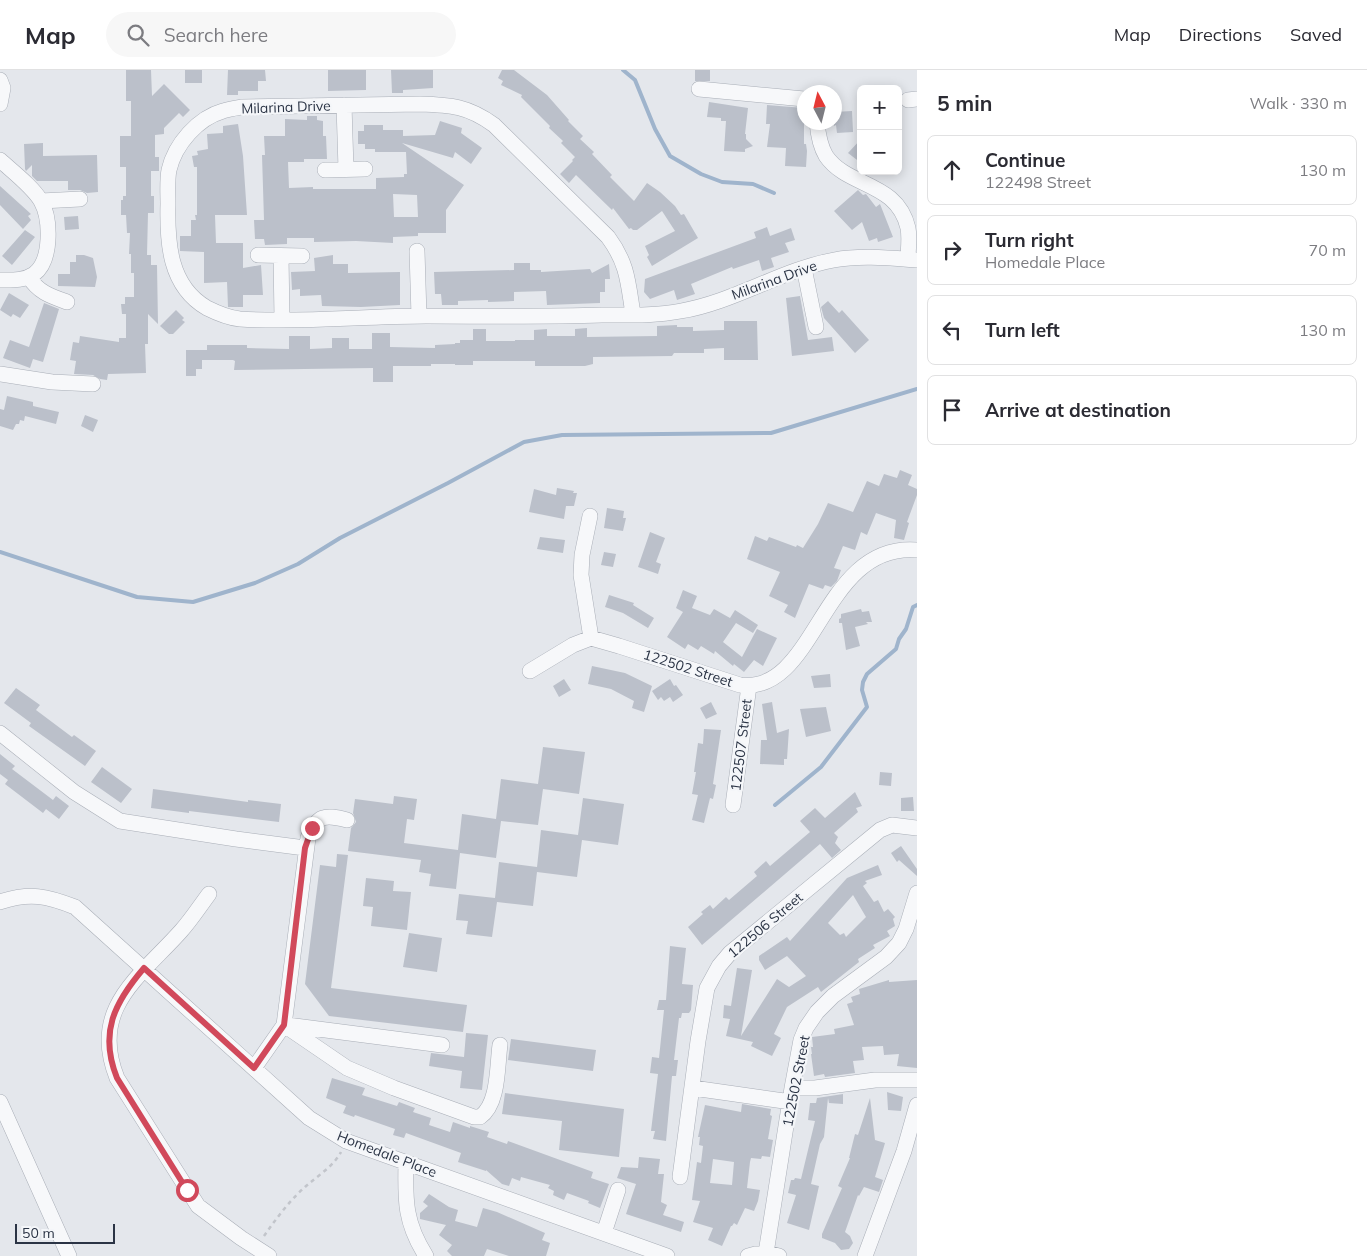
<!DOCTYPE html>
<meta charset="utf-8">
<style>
:root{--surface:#fff;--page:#f7f7f7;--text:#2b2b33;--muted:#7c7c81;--line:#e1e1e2}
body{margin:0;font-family:Mulish,sans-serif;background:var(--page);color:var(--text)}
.controls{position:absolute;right:15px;top:15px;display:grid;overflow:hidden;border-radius:8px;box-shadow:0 2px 12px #0003}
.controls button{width:45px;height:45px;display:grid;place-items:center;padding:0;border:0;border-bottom:1px solid var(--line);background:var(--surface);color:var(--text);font:25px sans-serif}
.compass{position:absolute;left:797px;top:15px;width:45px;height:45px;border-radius:50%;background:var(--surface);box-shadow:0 2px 12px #0003;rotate:353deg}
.scale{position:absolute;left:15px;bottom:12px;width:100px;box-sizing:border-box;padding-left:5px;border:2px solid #2b3445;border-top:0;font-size:14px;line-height:18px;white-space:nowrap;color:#2b3445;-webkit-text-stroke:4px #f4f6f9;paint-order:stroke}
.stop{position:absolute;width:15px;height:15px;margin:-11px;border:4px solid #d1495b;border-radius:50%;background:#fff}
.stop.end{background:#d1495b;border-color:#fff;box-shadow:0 1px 5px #0008}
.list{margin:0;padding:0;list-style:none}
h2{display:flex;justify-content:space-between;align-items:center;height:65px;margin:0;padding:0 20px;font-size:21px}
h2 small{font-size:16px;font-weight:400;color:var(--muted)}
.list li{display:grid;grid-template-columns:32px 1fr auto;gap:15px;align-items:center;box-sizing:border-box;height:70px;margin:0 10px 10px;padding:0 10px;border:1px solid var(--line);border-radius:8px}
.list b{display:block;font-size:19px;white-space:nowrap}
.list p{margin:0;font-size:16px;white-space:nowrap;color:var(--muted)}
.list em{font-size:16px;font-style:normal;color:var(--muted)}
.icon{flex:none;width:28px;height:28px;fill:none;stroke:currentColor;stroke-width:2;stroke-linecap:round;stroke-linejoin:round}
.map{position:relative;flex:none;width:917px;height:1186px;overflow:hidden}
header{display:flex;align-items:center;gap:30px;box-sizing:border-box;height:70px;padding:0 25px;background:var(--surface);border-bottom:1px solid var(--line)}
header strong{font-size:24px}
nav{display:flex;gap:28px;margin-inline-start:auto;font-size:18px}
.search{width:350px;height:45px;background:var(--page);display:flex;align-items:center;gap:12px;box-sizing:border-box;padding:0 18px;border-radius:28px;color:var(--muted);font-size:19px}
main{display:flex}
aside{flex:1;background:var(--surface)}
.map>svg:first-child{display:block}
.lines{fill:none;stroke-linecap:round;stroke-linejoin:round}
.stream{stroke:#9fb4cc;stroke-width:4}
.building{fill:#bbc0ca;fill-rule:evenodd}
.minor-casing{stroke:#a9aeb7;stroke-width:16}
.path{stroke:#c2c5cb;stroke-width:2.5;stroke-dasharray:4 4;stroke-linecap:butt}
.minor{stroke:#f7f8fa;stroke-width:15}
.route{stroke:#d1495b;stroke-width:6}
.labels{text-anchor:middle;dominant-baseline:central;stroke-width:4.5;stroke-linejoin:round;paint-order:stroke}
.street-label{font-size:14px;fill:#2b3445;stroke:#f4f6f9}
</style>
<header>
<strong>Map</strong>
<div class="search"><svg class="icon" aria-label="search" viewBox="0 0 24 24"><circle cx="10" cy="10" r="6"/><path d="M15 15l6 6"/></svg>Search here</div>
<nav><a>Map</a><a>Directions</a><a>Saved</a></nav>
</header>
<main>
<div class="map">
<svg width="917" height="1186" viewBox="0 0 917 1186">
<rect width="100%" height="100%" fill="#e4e7ec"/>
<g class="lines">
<path class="stream" d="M623 0 635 10 655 59 670 86 701 104 722 112 753 114 774 123
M0 482 137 527 193 532 255 513 298 494 340 468 448 413 524 372 562 365 771 363 917 319
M775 735 821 697 867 637 862 620 863 612 867 604 896 579 899 569 906 559 913 537 917 535"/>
</g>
<path class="building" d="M126 0H151L152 26 164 14 190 40 183 47 179 43 164 58V64L155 65V87H159V101H151V126H154V143H148L147 185H151V195H157L158 254 148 244V274H145L146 303 108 304 107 310 100 309 93 305 74 304 76 291 70 290 73 272 79 273 80 266 119 272V268H126V244H122L121 234H125V227H134V203H131V184H129L130 163H127L126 145H121V130H123V126H126V97H120V66H131V31H126Z
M185 0H202V13H185Z
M228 0H265L266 11H258V21H238V25H227Z
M328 0H366V20L328 21Z
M391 0H433V18L403 20V23H392Z
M502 0H514L547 25 569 50 568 51 583 66 580 69 594 82 592 84 612 105 610 107 634 131 647 113 660 122 675 136 681 145 684 144 698 168 652 196 647 187 649 185 645 176 675 161 662 141 637 160H633L631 158 629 159 613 138 612 140 576 105 569 113 560 104 573 91 572 90 575 87 561 73 563 71 549 58 550 56 521 27 522 25 501 15 503 11 498 8Z
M695 0H710V11H695Z
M709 32 748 38 745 64H746V69L753 76 745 79V82L724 81 726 51H721V48L707 47Z
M767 35 804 38V74H806L807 81 806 97 785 96 786 78 767 77 770 54H766Z
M852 41 853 62 837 63 836 55 834 56V42Z
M307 46H317V50L323 51V66H326L327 89H304V92H288L289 118 313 117V119H376V108L404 107V104H407L406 82H375V79H365V74H358V61H364V55H383V60H403V66L435 65 440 51 462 58 461 63 482 78 471 94 455 82 453 88 402 73 464 115 446 140V163H418V166L393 167V173L356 171 314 172V168H287V174L265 175 264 169H255L254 150H264L262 85H265L264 66H285V49L307 50ZM393 124 417 125 418 147H394Z
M238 54 243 86 247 145H215L216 173H243V198L261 195 263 225H243V237H228L227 212 204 213V182L180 181V166H191V150H196L195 145H197V97H194L192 86 198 85 197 81 208 79 207 64 223 63V56Z
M861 69V93L848 83Z
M43 73V86L97 85 98 122 87 123 80 120H68V111H37L32 106V95L26 101 25 99 24 74Z
M0 116 31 144 28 146 31 150 23 159 0 135Z
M858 120 863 125 866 124 876 137 880 134 893 167 878 172 877 168 869 171 862 152 852 160 834 141Z
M78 146 79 159 65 160 64 147Z
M767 157 770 166 791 158 795 170 785 173 789 182 771 188 774 197 762 201 759 190 733 199 732 197 691 214 695 224 677 230 674 220 650 229 644 222 645 209 756 168 754 162Z
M25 160 35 167 12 195 2 186Z
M76 185H84L93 188 97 207 95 217 58 216V204H70V192H76Z
M333 185V194H348V203L400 202V235L361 237 322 236 321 225 300 226V219L292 220 291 202 315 201 314 188Z
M514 193H530V200H541V202L590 199 592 203 609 194 610 209H605V222H600V233L547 235 546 221 514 222V231L488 232V230L458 231V235H442L441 224H435L434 202 514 200Z
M9 223 29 235 20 248 13 244 11 247 0 240Z
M800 226 808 270 832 267 834 281 792 286 786 228Z
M828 231 839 243 842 240 869 270 855 283 824 248 821 237Z
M44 233 59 239 43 292 33 289 30 298 3 288 10 270 29 277Z
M176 240 184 248 182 250 185 252 173 264H169L160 256Z
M724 251H757L758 290H724V278L704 279V283H674L672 286 593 287V294L585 296H535V291H473V295H455V294H431V296H393V312H373V298L234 300 235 291 233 290H202V299H196V306H186V280H207V275H247V278L289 279V266H310V279L332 278V268H349V279H372V263H390V277L435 278V275L455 274V273H460V270H473V259H486V271H515V270H534V260L547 259V266H575V259L587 258V267L657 266V256L677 255V257H693V261L724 260Z
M7 326 33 332V336L59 342 56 354 25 346 24 351 20 350 19 354H16L13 360 0 356V339L4 340Z
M85 345 98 350 93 362 81 356Z
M900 400 912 405 908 415 917 419V425L907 452 909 453 904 470 894 468 896 450 876 443 867 465 861 462 855 480 843 476 834 498 841 500 837 511 831 517 825 515 823 519 809 514 795 548 784 542 788 535 769 526 780 502 747 489 755 466 767 471 769 467 796 477 797 475 803 478 818 454 828 433 853 442 867 411 879 416 884 404 897 408Z
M557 418 574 421 573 423H577L574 436H566L564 449 529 442 534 419 556 425Z
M607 438 624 441 623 448H626L623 461 604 458Z
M650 462 665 468 656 492 661 494 658 504 638 497Z
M540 467 565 470 563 483 537 479Z
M604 482 616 484 613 497 601 495Z
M683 520 697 526 692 538 710 545 714 539 730 548 735 540 758 555 753 563 736 553 723 572 742 587 757 559 777 568 763 596 754 590 744 602 734 594 733 596 715 581 714 584 701 576 698 580 688 574 685 579 667 567 683 542 676 538Z
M609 525 634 533 633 535 654 548 648 558 623 543 605 537Z
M861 539 862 542 869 541 872 552H866L868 554 855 557 860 576 846 580 842 553H839V549L841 548V544Z
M592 596 625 603 652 616 644 642 632 638 634 631 611 619 588 614Z
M830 604 831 617 814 618 811 606Z
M564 609 571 620 559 627 553 616Z
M670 609 674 616 676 615 683 625 673 632 670 627 664 631 661 627 658 630 652 621Z
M16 618 40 635 36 640 72 667 74 665 96 681 85 696 29 656 31 653 4 633Z
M711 632 717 644 706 649 700 638Z
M772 632 777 663 789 659 787 689H784V695L760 694 761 670H767L762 634Z
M826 637 831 661 806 667 800 639Z
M704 659 721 660 713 714 716 715 713 729 710 728 704 753 692 750 698 725 692 724 696 702H694L698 673 703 674Z
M543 677 585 682 579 724 543 719 538 755 501 751 496 788 460 783 456 819 429 816 431 804 419 802 421 790 348 781 351 758 356 752 353 743 355 729 393 734 394 726 417 729 414 750 407 749 404 773 458 780 462 744 496 749 501 709 538 714Z
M0 684 15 696 12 699 53 730 56 726 69 736 59 749 46 739 43 743 5 714 8 710 0 704Z
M102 697 132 719 121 733 91 712Z
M880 702 892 703 891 716 879 715Z
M153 719 248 732V730L281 734 279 752 189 741V743L151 738Z
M855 722 862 736 856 738 858 742 834 763 838 767 835 773 841 780 832 788 820 774 702 875 688 857 703 844 701 842 710 835 713 839 726 827 729 830 757 806 754 802 766 791 770 796 810 762 800 751 815 738 825 748Z
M913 727 914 741H901V728Z
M583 728 624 734 618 775 582 770 577 807 537 802 533 836 497 832 492 867 466 864 468 851 456 850 459 824 495 828 499 792 537 797 541 760 578 765Z
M901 776 917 799V806L899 790 897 792 891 783Z
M337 784 348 785 331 918 467 935 463 962 329 946 305 914 320 795 336 797Z
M878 795 882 805 865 811 867 813 863 816 874 832 878 830 884 842 888 839 895 847 893 849 895 856 887 861 890 866 873 875 875 878 858 889 859 892 821 922 818 917 787 937 774 964 781 968 772 986 751 976 753 972 726 966 730 949 723 948 724 935 731 936 737 898 752 900 741 966 777 909 789 917 806 906 787 886 765 900 759 890V886L787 867 790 871 847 808ZM853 825 866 847 846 867 844 863 840 865 828 853Z
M366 808 394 811 393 821 411 822 407 860 371 856 373 837 363 836Z
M409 863 442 868 437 902 403 897Z
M670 876 686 878 682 914 693 915 691 940 689 943H682L681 948H679L674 990H678L676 1006H672L666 1071 653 1069 655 1061H651L658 1004 650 1003 652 987 659 988 664 940H657L659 930H666Z
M889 910V912L917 910V998L897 996 899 984 884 985 883 976 862 977 864 990 853 991 855 1003 825 1007 824 1004 814 1006 811 984H812L811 977H813L812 967 835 964 834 959 854 955 847 934 853 932 851 927 860 924 859 919Z
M466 963 488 965 482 1020 460 1018 462 1001 429 996 431 983 464 987Z
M511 969 596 980 593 1001 508 990Z
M332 1008 365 1018 362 1025 397 1036 399 1032 415 1038 413 1042 431 1048 429 1055 450 1062 453 1052 470 1058V1056L489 1062 487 1067 507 1074 508 1071 593 1102 591 1108 609 1114 600 1138 588 1133 589 1131 567 1123 564 1130 553 1125 554 1121 548 1118 550 1115 521 1107 520 1111 512 1108 509 1116 502 1114 486 1100V1101L458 1092 461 1083 406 1063 404 1068 393 1065 395 1059 355 1045 354 1047 343 1043 346 1036 326 1028Z
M887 1022 903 1027 901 1041 888 1040Z
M505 1023 624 1039 619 1087 559 1080 562 1051 502 1044Z
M843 1024V1034L829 1033 828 1028 824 1067 820 1074 811 1114 819 1116 809 1160 787 1153 796 1125 788 1123 791 1110H794L795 1108 801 1109 815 1051 808 1050 810 1033H816L817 1028Z
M870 1028 875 1070 885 1073 875 1107 883 1110 879 1122 864 1117 859 1126 858 1125 845 1162 850 1166 853 1173 849 1179 841 1180 835 1173 822 1168V1164L842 1118 838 1116 850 1088H849L855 1064 858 1065Z
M742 1034 771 1039 770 1045 772 1046 768 1069 773 1070 770 1087 762 1086 761 1089 751 1088 750 1092 747 1118 760 1120 758 1131 754 1141 745 1138 737 1155 734 1153 732 1156H731L722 1176 708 1170 713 1158 693 1152 700 1131 692 1130 697 1092 701 1093 703 1076 699 1075 700 1067H698L705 1035 741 1042ZM713 1089 734 1092 732 1115 710 1113Z
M639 1087 660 1089 658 1104H664L661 1132 667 1135 663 1145 684 1152 681 1162 626 1144 636 1114 617 1108 621 1097 638 1098Z
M429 1124 449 1137 458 1140 455 1151 477 1157 483 1138 497 1142 545 1163 542 1170 550 1173 546 1186H509L487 1179 484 1186H452L447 1181 452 1175 439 1165 446 1155 420 1149V1143L428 1136 423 1132Z"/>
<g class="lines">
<g class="minor-casing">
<path id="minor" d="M0 10 3 18 0 34
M699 19 804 29
M908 30 917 29
M344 35 346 99
M817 52C818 64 820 76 826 86 848 118 897 111 908 158 910 168 908 180 908 189
M0 90C12 101 33 117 41 131 51 149 52 191 34 204 24 211 11 210 0 210
M325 100 365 99
M41 131 80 129
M417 181 419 246
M258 185 302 186
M281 186 282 249
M804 198 816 257
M29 207C38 222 50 226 67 232
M633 244C628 213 628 194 608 167L494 55C468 36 451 35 420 34L242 37C236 38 229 39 223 41 198 48 175 74 169 100 167 110 168 123 168 134 167 172 169 216 207 238 217 243 229 248 240 249 301 253 364 246 426 246 485 246 544 247 602 245 628 245 655 246 681 241 734 232 781 200 834 190 860 185 890 188 917 190
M0 304 52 312 93 314
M590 446 582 485 581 505 591 568
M530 601 573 575 591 568 619 576 740 615C817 625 821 472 917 480
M0 663 74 722 120 751 236 769 305 778
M733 735 749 616
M209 824C200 836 191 850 181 861 140 907 89 938 117 1008L198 1136 241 1168 269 1186
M0 832C30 822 47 826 75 837L309 1048 346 1071 667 1186
M284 955 347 998 394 1018 474 1047H480C499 1034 497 996 500 975
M287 955 442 975
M254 998 284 955 308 768C317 745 324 744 347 750
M693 1018 791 1032
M792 1018H815L875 1010H917
M0 1032 69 1186
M406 1093C405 1131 405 1153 426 1186
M680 1107 698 971 707 918 719 896 730 883 880 760 892 755 917 758
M604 1163 618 1120
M766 1183 792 1018 801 970 806 958 817 942 833 926 886 887 899 873 906 859 917 823
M748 1186C759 1182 768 1182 779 1186
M865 1186 904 1081 917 1035"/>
</g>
<path class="path" d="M264 1166C276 1149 289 1131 305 1117 317 1106 333 1097 341 1082"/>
<use href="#minor" class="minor"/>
</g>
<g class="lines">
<path class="route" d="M187 1120 117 1008C99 963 114 933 144 898L254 998 284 955 305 778 312 758"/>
</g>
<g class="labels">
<g class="street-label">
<text transform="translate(286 37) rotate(-2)">Milarina Drive</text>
<text transform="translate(774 210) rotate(-20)">Milarina Drive</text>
<text transform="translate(688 598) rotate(18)">122502 Street</text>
<text transform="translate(741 675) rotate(-83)">122507 Street</text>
<text transform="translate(765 855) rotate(-40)">122506 Street</text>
<text transform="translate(796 1011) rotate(-79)">122502 Street</text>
<text transform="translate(387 1084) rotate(21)">Homedale Place</text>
</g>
</g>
</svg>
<div class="controls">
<button>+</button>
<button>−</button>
</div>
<svg class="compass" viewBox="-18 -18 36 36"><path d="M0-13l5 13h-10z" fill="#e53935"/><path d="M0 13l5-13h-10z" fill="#7c7c81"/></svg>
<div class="scale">50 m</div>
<div class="stop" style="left:187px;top:1120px"></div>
<div class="stop end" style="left:312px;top:758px"></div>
</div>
<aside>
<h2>5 min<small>Walk · 330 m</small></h2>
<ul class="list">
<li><svg class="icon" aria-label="ahead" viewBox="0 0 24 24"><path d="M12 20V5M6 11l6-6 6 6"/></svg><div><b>Continue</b><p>122498 Street</p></div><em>130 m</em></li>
<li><svg class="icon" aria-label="right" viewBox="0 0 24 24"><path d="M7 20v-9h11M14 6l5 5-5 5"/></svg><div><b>Turn right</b><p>Homedale Place</p></div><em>70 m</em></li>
<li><svg class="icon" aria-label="left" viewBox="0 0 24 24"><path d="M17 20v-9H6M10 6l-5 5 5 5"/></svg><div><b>Turn left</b></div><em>130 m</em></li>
<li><svg class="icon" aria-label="arrive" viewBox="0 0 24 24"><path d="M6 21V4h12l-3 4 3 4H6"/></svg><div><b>Arrive at destination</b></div></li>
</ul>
</aside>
</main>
